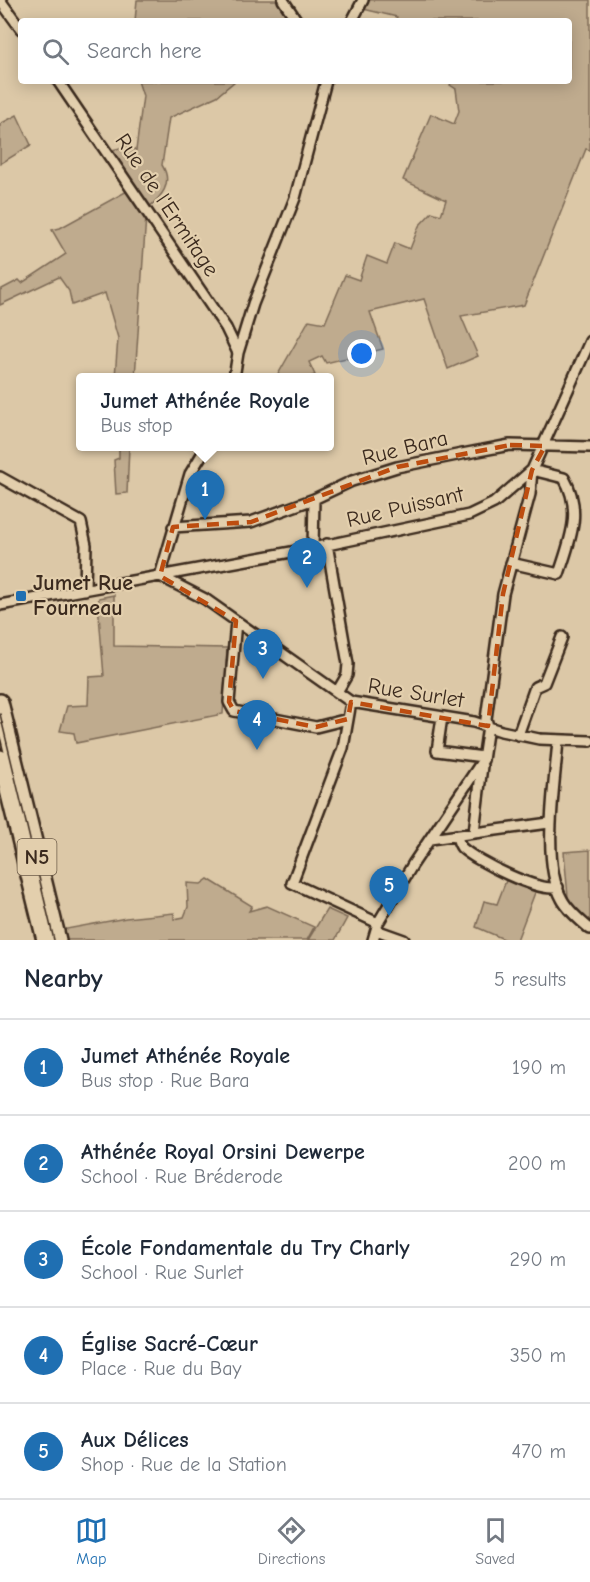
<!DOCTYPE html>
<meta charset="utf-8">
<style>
:root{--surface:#fff;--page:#f6f6f7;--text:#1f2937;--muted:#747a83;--line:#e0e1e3;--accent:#1f6fb2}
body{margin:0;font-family:"Comic Neue",sans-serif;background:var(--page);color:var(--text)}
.you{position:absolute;left:362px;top:354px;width:21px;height:21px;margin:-15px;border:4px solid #fff;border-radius:50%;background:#1a73e8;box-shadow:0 0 0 9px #1a73e833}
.badge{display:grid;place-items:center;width:39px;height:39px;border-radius:50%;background:var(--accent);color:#fff;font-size:20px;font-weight:700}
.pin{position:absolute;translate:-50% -50px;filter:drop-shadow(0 2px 3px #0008)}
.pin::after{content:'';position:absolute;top:32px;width:21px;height:18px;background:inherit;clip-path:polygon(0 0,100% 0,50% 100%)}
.popup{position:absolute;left:76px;top:373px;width:258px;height:78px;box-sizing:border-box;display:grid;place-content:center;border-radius:6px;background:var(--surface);filter:drop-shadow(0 2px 4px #0005);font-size:20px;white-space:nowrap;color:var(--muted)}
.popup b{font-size:22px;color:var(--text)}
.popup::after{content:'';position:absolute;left:50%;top:100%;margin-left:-12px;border:12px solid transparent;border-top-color:var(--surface)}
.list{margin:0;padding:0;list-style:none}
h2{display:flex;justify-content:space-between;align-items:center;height:78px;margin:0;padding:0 24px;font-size:26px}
h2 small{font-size:20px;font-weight:400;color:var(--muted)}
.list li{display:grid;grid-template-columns:39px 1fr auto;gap:18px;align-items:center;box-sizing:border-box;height:96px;padding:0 24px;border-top:2px solid var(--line)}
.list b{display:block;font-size:22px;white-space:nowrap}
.list p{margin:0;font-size:20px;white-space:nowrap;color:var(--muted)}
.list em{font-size:20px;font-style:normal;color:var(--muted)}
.icon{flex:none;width:33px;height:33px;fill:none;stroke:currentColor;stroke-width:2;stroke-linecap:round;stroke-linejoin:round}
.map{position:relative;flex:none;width:590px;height:940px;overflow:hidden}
.search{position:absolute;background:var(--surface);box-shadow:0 3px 15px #0003;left:18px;right:18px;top:18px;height:66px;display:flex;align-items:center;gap:15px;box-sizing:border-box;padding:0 21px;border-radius:6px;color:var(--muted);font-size:22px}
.sheet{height:558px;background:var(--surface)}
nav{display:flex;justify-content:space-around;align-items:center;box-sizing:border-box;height:84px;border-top:2px solid var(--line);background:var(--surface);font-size:16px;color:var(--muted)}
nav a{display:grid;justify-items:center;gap:3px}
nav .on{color:var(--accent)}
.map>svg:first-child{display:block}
.green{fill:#bfab8e;stroke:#7d6a56;stroke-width:1.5}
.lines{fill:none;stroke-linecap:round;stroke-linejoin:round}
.minor-casing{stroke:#3b2a1e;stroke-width:14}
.primary-casing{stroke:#3b2a1e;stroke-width:20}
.minor{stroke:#e3cfad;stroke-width:9}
.primary{stroke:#e3cfad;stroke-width:15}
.tram{stroke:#3b2a1e;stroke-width:1.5}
.marked{fill:none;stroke:#bd4d10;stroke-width:4.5;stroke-dasharray:12 8;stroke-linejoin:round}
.poi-dot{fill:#1f6fb2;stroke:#e3cfad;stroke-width:2}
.labels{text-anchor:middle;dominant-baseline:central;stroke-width:4.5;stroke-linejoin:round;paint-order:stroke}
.shield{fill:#e3cfad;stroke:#6d5c49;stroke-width:1.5}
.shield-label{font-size:21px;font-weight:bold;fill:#3b2a1e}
.street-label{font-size:22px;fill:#3b2a1e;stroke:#e3cfad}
.poi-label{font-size:22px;font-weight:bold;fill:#3b2a1e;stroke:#e3cfad;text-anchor:start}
</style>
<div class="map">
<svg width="590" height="940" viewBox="0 0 590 940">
<rect width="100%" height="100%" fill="#dcc8a7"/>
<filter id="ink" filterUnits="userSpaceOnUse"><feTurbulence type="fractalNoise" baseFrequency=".0167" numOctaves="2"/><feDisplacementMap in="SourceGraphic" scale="12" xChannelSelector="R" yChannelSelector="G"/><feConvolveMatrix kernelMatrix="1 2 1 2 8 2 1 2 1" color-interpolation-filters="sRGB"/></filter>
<g filter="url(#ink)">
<path class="green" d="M137 0H279L289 21H135Z
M363 0H590V150L586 149 524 305 461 316 478 356 448 369 424 299 370 312 383 349 326 363 322 356 309 362 315 375 310 377 276 378 309 320 325 323 345 275 359 280 367 256 387 264 395 243 410 249 419 226 432 212 441 215 446 200 403 180 431 114 454 124 459 111 456 89 450 85 452 81H569V21H395L397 17 359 8Z
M138 81H235L217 96 169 118 162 165C174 184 161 197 147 209L108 151 128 146 136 150 143 96Z
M17 115 31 145 0 164V124Z
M129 190 146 216 135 377H115L118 338 105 293 72 305 69 291 59 277 0 305V290L19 280 22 283 66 254 52 230 60 228Z
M119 447H129L127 493 116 494 114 460 119 458Z
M114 595V646L227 648 223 714 76 743 74 733 60 731 67 706 88 705 89 677 104 676 98 603 99 598Z
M590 850V926L569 908 564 852Z
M507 878 536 890 517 940H506L476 927 484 901 497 904Z
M208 879 252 906 249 911 267 906 314 927 307 940H63L61 930 126 918 174 913V919L184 917 188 907 187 883 201 884Z
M327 909 347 918 335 940H308Z"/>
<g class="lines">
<g class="minor-casing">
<path id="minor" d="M0 0 21 29
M283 0 297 21
M352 21 363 0
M58 81 226 328 238 353
M234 378 238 353 253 304 295 198 326 81
M0 477 81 522 86 545 85 590
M173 527 251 522 314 499 352 481 397 467 462 454 510 445 590 447
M327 544 348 664 347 675 337 692
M313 548 314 499
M511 563 559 574C570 540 583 511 564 478L532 470
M160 576 205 599 351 702 474 722 501 731 539 739 590 741
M160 576 190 474 207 446
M0 605 313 548 469 515 494 503 532 470 590 341
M236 621 229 702 234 711 316 727 348 719
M351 702 343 748 292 883 378 923
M442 717 437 751 483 757
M518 735 535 687 544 683 562 637
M558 740C555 783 541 862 562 899 568 911 581 921 590 929
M474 832 482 766
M456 835C458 839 459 845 462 848 476 861 541 894 558 887
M430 839 549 823
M376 930 404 940
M373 940 378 923 413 864 483 760 488 726 486 719 503 594 530 494 532 470"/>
</g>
<g class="primary-casing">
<path id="primary" d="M0 702 58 940
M0 758 45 940"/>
</g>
<use href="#minor" class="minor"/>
<use href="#primary" class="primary"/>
<path class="tram" d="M0 714 54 940"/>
</g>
</g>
<path class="marked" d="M510 445 545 446 532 470 503 594 488 726 351 702 348 719 316 727 234 711 229 702 236 621 160 576 173 527 251 522 397 467Z"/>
<rect class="poi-dot" x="15" y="590" width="12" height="12" rx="3"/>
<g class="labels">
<rect class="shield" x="17.5" y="839" width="39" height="36" rx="4.5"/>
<g class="shield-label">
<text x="37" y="857">N5</text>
</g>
<g class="street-label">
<text transform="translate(167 205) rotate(56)">Rue de l'Ermitage</text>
<text transform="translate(405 448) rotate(-14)">Rue Bara</text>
<text transform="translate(405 507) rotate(-13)">Rue Puissant</text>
<text transform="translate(416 693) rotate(9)">Rue Surlet</text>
</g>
<g class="poi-label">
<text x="33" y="583">Jumet Rue<tspan x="33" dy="25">Fourneau</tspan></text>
</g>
</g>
</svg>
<div class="you"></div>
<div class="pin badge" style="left:205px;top:520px">1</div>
<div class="popup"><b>Jumet Athénée Royale</b>Bus stop</div>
<div class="pin badge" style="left:307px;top:588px">2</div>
<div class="pin badge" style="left:263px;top:679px">3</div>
<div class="pin badge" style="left:257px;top:750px">4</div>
<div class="pin badge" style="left:389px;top:916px">5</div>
<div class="search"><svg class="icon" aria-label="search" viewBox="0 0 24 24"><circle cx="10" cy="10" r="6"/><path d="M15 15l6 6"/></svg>Search here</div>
</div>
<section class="sheet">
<h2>Nearby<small>5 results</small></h2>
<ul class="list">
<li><span class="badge">1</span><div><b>Jumet Athénée Royale</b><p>Bus stop · Rue Bara</p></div><em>190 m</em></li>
<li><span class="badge">2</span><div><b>Athénée Royal Orsini Dewerpe</b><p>School · Rue Bréderode</p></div><em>200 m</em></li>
<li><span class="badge">3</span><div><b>École Fondamentale du Try Charly</b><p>School · Rue Surlet</p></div><em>290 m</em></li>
<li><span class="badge">4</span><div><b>Église Sacré-Cœur</b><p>Place · Rue du Bay</p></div><em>350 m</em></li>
<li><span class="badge">5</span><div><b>Aux Délices</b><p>Shop · Rue de la Station</p></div><em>470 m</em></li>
</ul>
</section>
<nav>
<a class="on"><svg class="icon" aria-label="map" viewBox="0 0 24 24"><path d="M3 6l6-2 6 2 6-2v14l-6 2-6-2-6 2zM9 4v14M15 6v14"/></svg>Map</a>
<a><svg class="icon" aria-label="directions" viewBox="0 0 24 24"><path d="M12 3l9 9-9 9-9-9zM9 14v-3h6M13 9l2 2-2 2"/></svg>Directions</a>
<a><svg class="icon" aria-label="saved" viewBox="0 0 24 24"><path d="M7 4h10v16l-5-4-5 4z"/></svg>Saved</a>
</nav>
